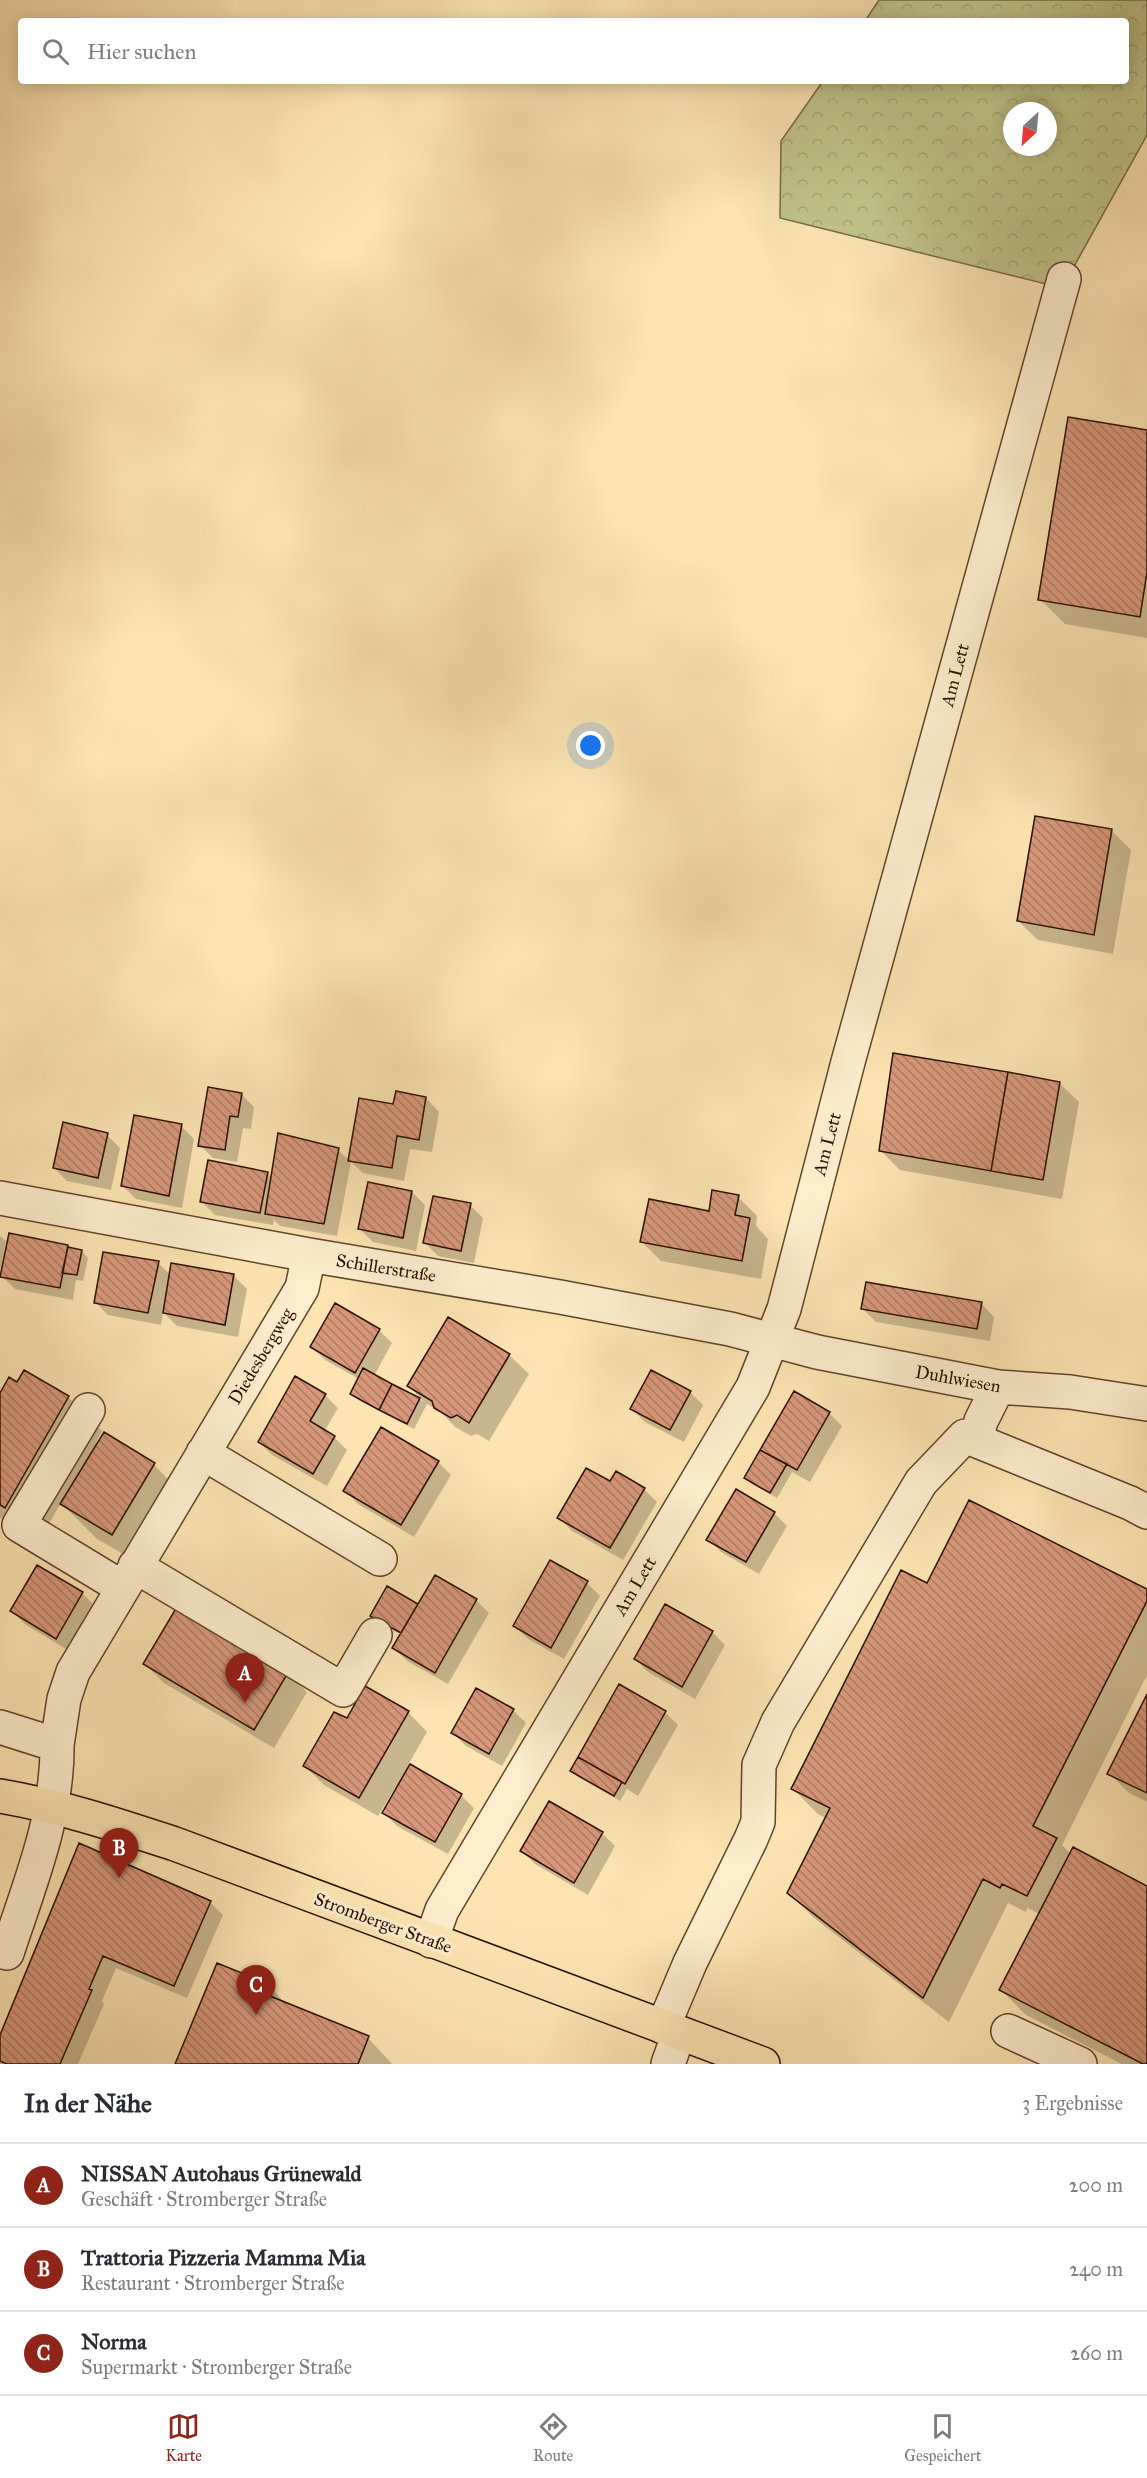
<!DOCTYPE html>
<html lang="de">
<meta charset="utf-8">
<style>
:root{--surface:#fff;--page:#f2f2f3;--text:#2b2b33;--muted:#7c7c81;--line:#e1e1e2;--accent:#8f2418}
body{margin:0;font-family:"IM FELL Great Primer",serif;background:var(--page);color:var(--text)}
.compass{position:absolute;left:1003px;top:102px;width:54px;height:54px;border-radius:50%;background:var(--surface);box-shadow:0 3px 15px #0003;rotate:206deg}
.you{position:absolute;left:591px;top:746px;width:21px;height:21px;margin:-15px;border:4px solid #fff;border-radius:50%;background:#1a73e8;box-shadow:0 0 0 9px #1a73e833}
.badge{display:grid;place-items:center;width:39px;height:39px;border-radius:50%;background:var(--accent);color:#fff;font-size:20px;font-weight:700}
.pin{position:absolute;translate:-50% -50px;filter:drop-shadow(0 2px 3px #0008)}
.pin::after{content:'';position:absolute;top:32px;width:21px;height:18px;background:inherit;clip-path:polygon(0 0,100% 0,50% 100%)}
.list{margin:0;padding:0;list-style:none}
h2{display:flex;justify-content:space-between;align-items:center;height:78px;margin:0;padding:0 24px;font-size:26px}
h2 small{font-size:20px;font-weight:400;color:var(--muted)}
.list li{display:grid;grid-template-columns:39px 1fr auto;gap:18px;align-items:center;box-sizing:border-box;height:84px;padding:0 24px;border-top:2px solid var(--line)}
.list b{display:block;font-size:22px;white-space:nowrap}
.list p{margin:0;font-size:20px;white-space:nowrap;color:var(--muted)}
.list em{font-size:20px;font-style:normal;color:var(--muted)}
.icon{flex:none;width:33px;height:33px;fill:none;stroke:currentColor;stroke-width:2;stroke-linecap:round;stroke-linejoin:round}
.map{position:relative;flex:none;width:1147px;height:2064px;overflow:hidden}
.search{position:absolute;background:var(--surface);box-shadow:0 3px 15px #0003;left:18px;right:18px;top:18px;height:66px;display:flex;align-items:center;gap:15px;box-sizing:border-box;padding:0 21px;border-radius:6px;color:var(--muted);font-size:22px}
.sheet{height:330px;background:var(--surface)}
nav{display:flex;justify-content:space-around;align-items:center;box-sizing:border-box;height:84px;border-top:2px solid var(--line);background:var(--surface);font-size:16px;color:var(--muted)}
nav a{display:grid;justify-items:center;gap:3px}
nav .on{color:var(--accent)}
.map>svg:first-child{display:block}
.forest{fill:url(#forest-crowns);stroke:#776945;stroke-width:1.5;fill-rule:evenodd}
.shadow{fill:#0003}
.building{fill:url(#building-back-hatch);stroke:#2d0e00;stroke-width:1.5}
.lines{fill:none;stroke-linecap:round;stroke-linejoin:round}
.minor-casing{stroke:#60442c;stroke-width:36}
.major-casing{stroke:#2d0e00;stroke-width:36}
.minor{stroke:#fcedcd;stroke-width:33}
.major{stroke:#fbe4b2;stroke-width:33}
.labels{text-anchor:middle;dominant-baseline:central;stroke-width:6;stroke-linejoin:round;paint-order:stroke}
.street-label{font-size:18px;fill:#2d0e00;stroke:#fcedcd}
</style>
<div class="map">
<svg width="1147" height="2064" viewBox="0 0 1147 2064">
<defs>
<pattern id="forest-crowns" width="20" height="18" patternUnits="userSpaceOnUse" patternTransform="scale(1.5)"><rect width="20" height="18" fill="#c1c48a"/><path d="M2 6a3 3 0 1 1 6 0M12 15a3 3 0 1 1 6 0" fill="none" stroke="#a6a775"/></pattern>
<pattern id="building-back-hatch" width="6" height="6" patternUnits="userSpaceOnUse" patternTransform="scale(1.5)"><rect width="6" height="6" fill="#d6977b"/><path d="M-1 5l2 2M0 0l6 6M5-1l2 2" fill="none" stroke="#ae7a62"/></pattern>
</defs>
<rect width="100%" height="100%" fill="#fbe4b2"/>
<filter id="stains"><feTurbulence type="fractalNoise" baseFrequency=".00333" numOctaves="4"/><feColorMatrix values="0 0 0 0 .2 0 0 0 0 .09 0 0 0 0 .02 0 0 0 .5 -.17"/></filter>
<radialGradient id="worn" r=".72"><stop offset=".6" stop-color="#630" stop-opacity="0"/><stop offset="1" stop-color="#630" stop-opacity=".3"/></radialGradient>
<path class="forest" d="M879 0H1147V135L1062 288 780 218 781 141 823 81H1126V21H865ZM1012 111H1048V147H1012Z"/>
<path class="shadow" d="M1147 431V638L1065 624 1040 599Z
M1111 830 1131 850 1113 954 1038 940 1018 921Z
M1059 1083 1079 1102 1062 1199 900 1170 881 1151Z
M241 1094 254 1107 251 1129 243 1128 237 1162 213 1158 200 1145Z
M426 1098 439 1112 432 1152 410 1149 404 1181 363 1173 351 1162 337 1236 280 1226 274 1220 273 1225 215 1215 202 1202 267 1173 272 1178 338 1150 350 1161 394 1106Z
M181 1126 194 1139 182 1208 136 1199 123 1186Z
M107 1135 120 1148 111 1190 67 1181 54 1168Z
M412 1192 425 1205 416 1251 373 1242 360 1229Z
M738 1197 757 1216 756 1226 768 1239 761 1279 661 1261 642 1242 710 1212Z
M470 1205 483 1218 474 1263 438 1256 425 1243Z
M0 1236 6 1241 1 1267 67 1246 70 1249 82 1251 88 1258 83 1281 76 1280 73 1300 15 1289 2 1276 3 1269 0 1268Z
M158 1263 171 1275 173 1265 234 1276 247 1289 238 1337 177 1326 163 1312 161 1325 108 1315 95 1302Z
M981 1303 994 1317 990 1341 876 1322 863 1309Z
M379 1330 392 1343 374 1376 424 1402 409 1386 509 1355 529 1374 489 1441 477 1434 471 1436 455 1427 441 1412 427 1404 414 1429 358 1400 352 1394 359 1379 325 1360 312 1347Z
M25 1372 68 1397 102 1431 96 1442 99 1443 104 1434 154 1465 188 1499 146 1568 96 1538 61 1503 39 1541 0 1518V1396L18 1384Z
M690 1392 703 1405 684 1442 645 1422 632 1409Z
M325 1395 338 1408 324 1432 334 1437 347 1450 327 1486 272 1455 259 1442Z
M829 1413 842 1426 810 1482 792 1472 777 1498 752 1484 746 1478Z
M438 1462 451 1475 414 1537 358 1504 345 1491Z
M611 1483 644 1489 657 1502 623 1560 572 1531 559 1518Z
M774 1513 787 1526 759 1574 721 1552 708 1539Z
M551 1562 587 1583 600 1596 564 1659 528 1639 515 1626Z
M435 1577 476 1600 489 1613 448 1684 407 1661 394 1648 402 1635 378 1622 372 1616 418 1606Z
M928 1585 1147 1591V1675L1062 1845 1071 1854 1147 1887V2064H1122L1026 2015 1001 1990 1040 1914 1027 1908 1026 1912 1008 1903 949 2022 814 1918 789 1893 826 1818 818 1814 793 1789Z
M82 1593 95 1606 69 1651 25 1624 12 1611Z
M712 1632 725 1645 695 1699 648 1672 635 1659Z
M145 1664 288 1673 307 1692 274 1748 164 1683Z
M1147 1697V1802L1129 1793 1109 1773Z
M513 1710 526 1723 502 1766 466 1746 453 1733Z
M408 1712 427 1732 408 1765 461 1795 474 1808 448 1854 397 1826 384 1813 397 1789 395 1788 378 1816 324 1785 305 1766Z
M665 1712 678 1725 638 1796 627 1789 620 1801 578 1777 572 1771Z
M602 1833 615 1846 588 1895 535 1864 522 1851Z
M80 1845 210 1902 223 1915 187 1998 116 1968 102 2001 104 2004 78 2064H0V2038Z
M268 1985 287 2005 368 2038 392 2064H177Z"/>
<path class="building" d="M1068 417 1147 430V572L1140 617 1038 600Z
M1035 816 1112 829 1094 935 1017 921Z
M893 1053 1008 1072 991 1171 879 1151Z
M1008 1072 1060 1082 1043 1180 991 1171Z
M208 1087 242 1093 238 1117 230 1116 225 1150 198 1146Z
M396 1091 426 1097 419 1140 397 1136 392 1168 348 1161 359 1098 393 1104Z
M134 1115 182 1124 169 1196 121 1186Z
M63 1122 108 1133 98 1178 53 1168Z
M278 1133 339 1148 324 1224 265 1214Z
M208 1160 268 1172 260 1213 200 1202Z
M368 1182 412 1191 403 1238 358 1229Z
M712 1190 739 1195 735 1215 750 1218 742 1261 640 1242 649 1199 709 1211Z
M433 1196 471 1203 461 1251 423 1243Z
M9 1233 68 1245 60 1288 0 1277Z
M68 1247 82 1250 77 1275 62 1273Z
M103 1252 159 1261 148 1313 94 1303Z
M171 1263 234 1274 225 1325 163 1313Z
M866 1282 982 1302 977 1329 861 1309Z
M335 1303 380 1329 355 1373 310 1347Z
M448 1317 510 1354 469 1423 457 1415 451 1418 434 1408 432 1401 407 1386Z
M363 1368 392 1384 379 1410 350 1394Z
M24 1370 69 1396 5 1508 0 1505V1393L9 1377 17 1382Z
M651 1370 691 1391 670 1430 630 1409Z
M295 1376 326 1394 310 1421 335 1436 313 1474 258 1442Z
M392 1384 420 1398 407 1424 379 1410Z
M794 1391 830 1412 797 1470 760 1450Z
M381 1427 439 1461 401 1525 343 1491Z
M104 1432 155 1463 112 1535 60 1504Z
M760 1450 787 1464 770 1493 744 1478Z
M586 1468 610 1481 616 1471 645 1488 610 1548 557 1518Z
M736 1489 775 1512 746 1562 706 1540Z
M969 1500 1147 1589V1601L1033 1826 1057 1838 1027 1896 1002 1884 1000 1888 983 1879 923 1998 787 1893 830 1808 791 1789 901 1570 927 1583Z
M550 1560 588 1581 551 1648 513 1626Z
M37 1565 83 1592 56 1639 10 1611Z
M435 1575 477 1599 435 1673 392 1648Z
M387 1586 418 1604 401 1633 370 1616Z
M665 1604 713 1631 682 1687 634 1659Z
M178 1605 289 1671 254 1730 143 1664Z
M619 1684 666 1711 625 1784 578 1757Z
M365 1686 409 1711 359 1798 303 1766 334 1712 347 1718Z
M476 1688 514 1709 489 1754 451 1733Z
M1147 1694V1793L1107 1774Z
M578 1757 622 1782 614 1796 570 1771Z
M410 1764 462 1794 435 1842 382 1813Z
M549 1801 603 1832 574 1883 520 1851Z
M79 1843 211 1901 174 1986 103 1956 89 1989 92 1990 60 2064H7L0 2061V2035Z
M1073 1847 1147 1886V2064H1143L999 1990Z
M217 1963 269 1984 265 1994 369 2036 358 2064H175Z"/>
<g class="lines">
<g class="minor-casing">
<path id="minor" d="M0 1198 309 1255 560 1297 730 1329 817 1352 998 1387 1070 1392 1147 1404
M88 1410 19 1525 123 1588
M976 1440 981 1421 998 1387
M203 1453 380 1559
M135 1566 343 1690 375 1635
M0 1727 57 1745C58 1816 29 1886 7 1953
M57 1745 64 1699 73 1672 302 1288 309 1255
M431 1941 442 1910 753 1387 784 1309 848 1062 1064 279
M663 2027 690 1963 751 1839 758 1822 759 1765 778 1722 921 1482 965 1436 1130 1503 1147 1512
M1008 2031 1080 2064
M668 2064 679 2033"/>
</g>
<g class="major-casing">
<path id="major" d="M0 1796C60 1806 117 1825 175 1844L763 2064"/>
</g>
<use href="#minor" class="minor"/>
<use href="#major" class="major"/>
</g>
<g class="labels">
<g class="street-label">
<text transform="translate(955 675) rotate(-75)">Am Lett</text>
<text transform="translate(827 1144) rotate(-75)">Am Lett</text>
<text transform="translate(386 1268) rotate(9)">Schillerstraße</text>
<text transform="translate(261 1356) rotate(-59)">Diedesbergweg</text>
<text transform="translate(958 1379) rotate(10)">Duhlwiesen</text>
<text transform="translate(635 1586) rotate(-59)">Am Lett</text>
<text transform="translate(383 1923) rotate(20)">Stromberger Straße</text>
</g>
</g>
<rect width="100%" height="100%" filter="url(#stains)"/>
<rect width="100%" height="100%" fill="url(#worn)"/>
</svg>
<svg class="compass" viewBox="-18 -18 36 36"><path d="M0-13l5 13h-10z" fill="#e53935"/><path d="M0 13l5-13h-10z" fill="#7c7c81"/></svg>
<div class="you"></div>
<div class="pin badge" style="left:245px;top:1703px">A</div>
<div class="pin badge" style="left:119px;top:1878px">B</div>
<div class="pin badge" style="left:256px;top:2015px">C</div>
<div class="search"><svg class="icon" aria-label="search" viewBox="0 0 24 24"><circle cx="10" cy="10" r="6"/><path d="M15 15l6 6"/></svg>Hier suchen</div>
</div>
<section class="sheet">
<h2>In der Nähe<small>3 Ergebnisse</small></h2>
<ul class="list">
<li><span class="badge">A</span><div><b>NISSAN Autohaus Grünewald</b><p>Geschäft · Stromberger Straße</p></div><em>200 m</em></li>
<li><span class="badge">B</span><div><b>Trattoria Pizzeria Mamma Mia</b><p>Restaurant · Stromberger Straße</p></div><em>240 m</em></li>
<li><span class="badge">C</span><div><b>Norma</b><p>Supermarkt · Stromberger Straße</p></div><em>260 m</em></li>
</ul>
</section>
<nav>
<a class="on"><svg class="icon" aria-label="map" viewBox="0 0 24 24"><path d="M3 6l6-2 6 2 6-2v14l-6 2-6-2-6 2zM9 4v14M15 6v14"/></svg>Karte</a>
<a><svg class="icon" aria-label="directions" viewBox="0 0 24 24"><path d="M12 3l9 9-9 9-9-9zM9 14v-3h6M13 9l2 2-2 2"/></svg>Route</a>
<a><svg class="icon" aria-label="saved" viewBox="0 0 24 24"><path d="M7 4h10v16l-5-4-5 4z"/></svg>Gespeichert</a>
</nav>
